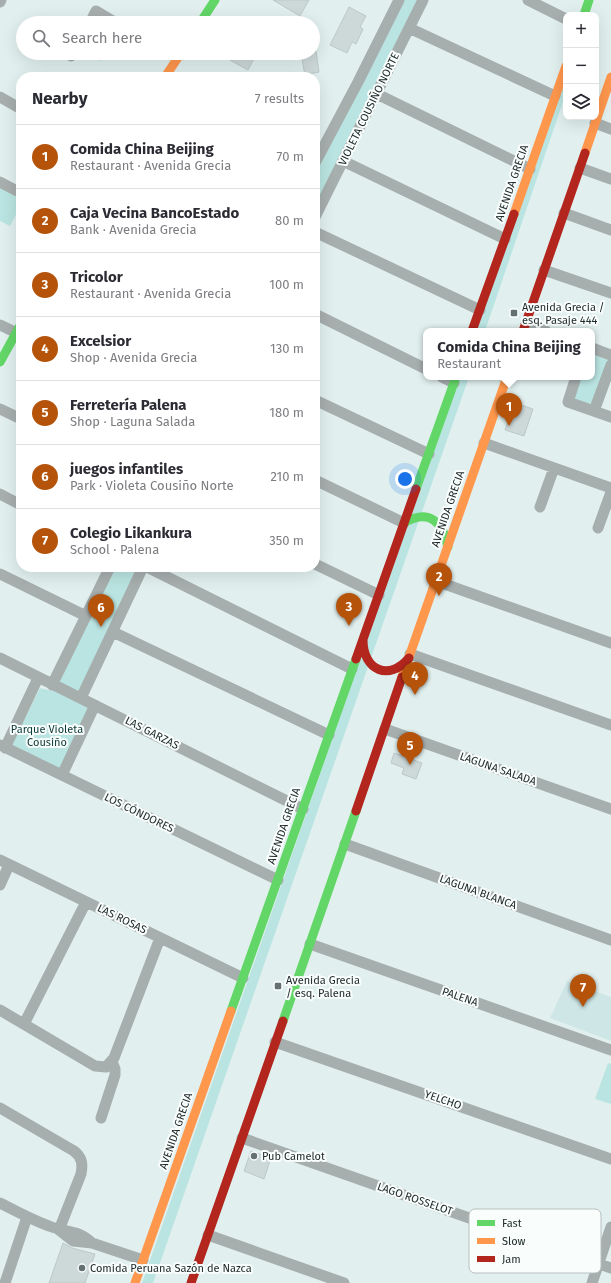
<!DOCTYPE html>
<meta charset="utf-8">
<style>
:root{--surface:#fff;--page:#f7f7f7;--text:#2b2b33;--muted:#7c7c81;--line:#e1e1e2;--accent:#b45309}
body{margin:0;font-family:"Fira Sans",sans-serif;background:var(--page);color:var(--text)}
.controls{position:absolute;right:12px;top:12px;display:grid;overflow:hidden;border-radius:8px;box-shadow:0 4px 16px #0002}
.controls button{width:36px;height:36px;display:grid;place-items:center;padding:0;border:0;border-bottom:1px solid var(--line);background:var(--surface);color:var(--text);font:20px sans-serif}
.you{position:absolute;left:405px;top:479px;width:14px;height:14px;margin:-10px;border:3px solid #fff;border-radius:50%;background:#1a73e8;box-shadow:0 0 0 6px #1a73e833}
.badge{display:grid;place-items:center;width:26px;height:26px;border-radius:50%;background:var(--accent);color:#fff;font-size:13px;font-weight:700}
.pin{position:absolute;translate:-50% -33px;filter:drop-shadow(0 1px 2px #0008)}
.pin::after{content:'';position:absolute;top:21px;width:14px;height:12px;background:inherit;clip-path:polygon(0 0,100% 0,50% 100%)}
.popup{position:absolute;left:423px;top:328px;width:172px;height:52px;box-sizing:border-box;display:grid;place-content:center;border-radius:8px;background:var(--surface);filter:drop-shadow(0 1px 3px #0005);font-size:13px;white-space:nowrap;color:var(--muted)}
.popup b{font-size:15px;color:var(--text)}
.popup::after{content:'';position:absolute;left:50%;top:100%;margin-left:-8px;border:8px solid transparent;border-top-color:var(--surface)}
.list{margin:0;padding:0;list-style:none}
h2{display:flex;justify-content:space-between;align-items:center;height:52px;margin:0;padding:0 16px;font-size:17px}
h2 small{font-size:13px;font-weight:400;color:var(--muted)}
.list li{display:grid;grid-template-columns:26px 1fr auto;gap:12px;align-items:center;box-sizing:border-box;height:64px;padding:0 16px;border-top:1px solid var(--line)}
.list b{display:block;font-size:15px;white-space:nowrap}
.list p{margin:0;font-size:13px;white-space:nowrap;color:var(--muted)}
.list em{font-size:13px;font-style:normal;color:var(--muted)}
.icon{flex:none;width:22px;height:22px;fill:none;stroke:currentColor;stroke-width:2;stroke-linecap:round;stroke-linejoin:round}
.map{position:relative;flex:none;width:611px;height:1283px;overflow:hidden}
.search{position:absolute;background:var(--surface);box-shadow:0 4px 16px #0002;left:16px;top:16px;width:304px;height:44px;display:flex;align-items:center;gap:10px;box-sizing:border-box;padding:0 14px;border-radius:22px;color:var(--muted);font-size:15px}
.panel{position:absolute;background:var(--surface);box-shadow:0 4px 16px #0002;left:16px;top:72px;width:304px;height:500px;border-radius:16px}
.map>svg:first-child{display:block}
.built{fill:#cee7e6}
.green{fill:#bae4e1}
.building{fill:#cdd8d8;stroke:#bdc8c8}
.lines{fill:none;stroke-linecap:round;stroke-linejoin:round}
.street{stroke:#a7afae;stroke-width:11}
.fast{stroke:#63d668;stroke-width:9}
.slow{stroke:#ff974d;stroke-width:9}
.jam{stroke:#b3261e;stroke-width:9}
.poi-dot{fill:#657170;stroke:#f9fefd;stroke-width:1.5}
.labels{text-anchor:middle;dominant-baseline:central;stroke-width:4;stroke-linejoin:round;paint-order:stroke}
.street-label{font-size:11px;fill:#222c2c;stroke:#f9fefd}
.poi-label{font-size:11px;fill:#222c2c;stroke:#f9fefd;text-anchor:start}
.park-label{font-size:11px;fill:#0b3a38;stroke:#f9fefd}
.key{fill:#f9fefd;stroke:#b8bfbe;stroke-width:1}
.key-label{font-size:11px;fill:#222c2c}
</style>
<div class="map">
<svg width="611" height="1283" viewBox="0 0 611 1283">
<rect width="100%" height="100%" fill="#e1f0ef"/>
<path class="built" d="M567 981 611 997V1041L550 1018Z"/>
<path class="green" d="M400 0H421L315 214V166Z
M85 53H105L100 61Z
M566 73V93L485 331H476Z
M0 187 21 197V205L10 226 0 221Z
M592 351 610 358 592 407 571 399 579 377H592Z
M459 377H469L182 1200 153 1283H142Z
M111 567H139L77 700 89 708 61 772 10 748 40 688 52 691Z
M608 1063 611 1064V1104L595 1099Z"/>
<path class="building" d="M273 0H309L300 16Z
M349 7 366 16 360 27 363 29 356 44 352 42 347 53 330 45Z
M316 51 319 72 305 75 301 54Z
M234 53H257L248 70 230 60Z
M515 403 533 409 524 436 505 430Z
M394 753 422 763 416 779 402 774 404 768 391 763Z
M251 1151 271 1158 264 1179 244 1171Z
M63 1243 72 1248 95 1254 85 1283H49Z"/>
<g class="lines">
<path class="street" d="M528 0 566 19
M0 2 1 0
M90 23 96 11 116 23
M409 28 555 96
M71 56 73 53
M377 94 530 169
M0 97 21 109
M595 123 611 129
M343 161 505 239
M315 163 358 82 399 0
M580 168 611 179
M0 182 21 193
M564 213 611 230
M315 217 423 0
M315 232 480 310
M544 270 611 293
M315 314 426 369
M526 323 546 331
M0 325 21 335
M592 348 611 355
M442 377 454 383
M576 377 568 402 611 417
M315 400 429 454
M0 409 21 419
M594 411 611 365
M484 443 611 488
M315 480 404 523
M0 494 21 505
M540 507 554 468
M598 528 611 492
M315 564 379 595
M147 567 352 669
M0 574 86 616
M436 581 611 643
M113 632 329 735
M410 654 611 725
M0 658 303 809
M52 685 110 567
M81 698 143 567
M385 729 611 809
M0 745 278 880
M5 748 38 678
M62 775 95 705
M345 844 611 940
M0 860 243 978
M0 885 9 865
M310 944 611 1050
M0 1010 95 1066 106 1067 114 1058 160 938
M24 1024 86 902
M275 1042 611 1159
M0 1108 74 1151C82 1157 83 1164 81 1174L59 1230
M101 1118 115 1075V1069L112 1062
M242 1138 611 1268
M0 1203C16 1211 32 1220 49 1226 66 1233 77 1229 92 1243
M59 1230 73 1241 92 1243 143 1260
M208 1235 344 1283
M5 1283 27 1217
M592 1283 611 1227"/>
<path class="fast" d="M584 15 589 0
M200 23 215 0
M0 362 21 324
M416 489 456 377
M404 523C429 508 443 522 448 547
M231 1011 356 659
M283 1021 356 811"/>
<path class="slow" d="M165 77 181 53
M585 153 611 77
M514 214 566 66
M402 677 507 377
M135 1283 231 1011"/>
<path class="jam" d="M472 331 514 214
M523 331 585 153
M363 640C363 670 389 682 409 658
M356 659 416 489
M356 811 402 677
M191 1283 283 1021"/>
</g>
<g class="poi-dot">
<rect x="510" y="309" width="8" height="8" rx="2"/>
<rect x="274" y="982" width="8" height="8" rx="2"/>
<circle cx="254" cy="1156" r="4"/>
<circle cx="82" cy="1268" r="4"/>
</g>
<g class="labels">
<g class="street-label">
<text transform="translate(369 109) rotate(-64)">VIOLETA COUSIÑO NORTE</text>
<text transform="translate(512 183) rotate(-71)">AVENIDA GRECIA</text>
<text transform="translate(448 509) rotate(-71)">AVENIDA GRECIA</text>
<text transform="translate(152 733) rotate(27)">LAS GARZAS</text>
<text transform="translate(498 769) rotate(19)">LAGUNA SALADA</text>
<text transform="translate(139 813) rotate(26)">LOS CÓNDORES</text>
<text transform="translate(284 826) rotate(-71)">AVENIDA GRECIA</text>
<text transform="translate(478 892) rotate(20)">LAGUNA BLANCA</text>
<text transform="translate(122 919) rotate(26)">LAS ROSAS</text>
<text transform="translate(460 997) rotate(19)">PALENA</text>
<text transform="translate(443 1100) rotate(19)">YELCHO</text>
<text transform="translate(176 1131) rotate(-71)">AVENIDA GRECIA</text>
<text transform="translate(415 1199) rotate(19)">LAGO ROSSELOT</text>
</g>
<g class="poi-label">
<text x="522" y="307">Avenida Grecia /<tspan x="522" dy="13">esq. Pasaje 444</tspan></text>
<text x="286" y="980">Avenida Grecia<tspan x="286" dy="13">/ esq. Palena</tspan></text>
<text x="262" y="1156">Pub Camelot</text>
<text x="90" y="1268">Comida Peruana Sazón de Nazca</text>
</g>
<g class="park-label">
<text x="47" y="729">Parque Violeta<tspan x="47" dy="13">Cousiño</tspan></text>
</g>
</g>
<rect x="469" y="1209" width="132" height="64" rx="6" class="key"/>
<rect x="477" y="1220" width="18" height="6" fill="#63d668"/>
<rect x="477" y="1238" width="18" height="6" fill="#ff974d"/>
<rect x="477" y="1256" width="18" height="6" fill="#b3261e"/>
<g class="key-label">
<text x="502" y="1227">Fast</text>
<text x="502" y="1245">Slow</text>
<text x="502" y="1263">Jam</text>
</g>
</svg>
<div class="controls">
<button>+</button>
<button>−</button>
<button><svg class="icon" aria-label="layers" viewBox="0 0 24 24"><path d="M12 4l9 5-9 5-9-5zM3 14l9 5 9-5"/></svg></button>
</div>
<div class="you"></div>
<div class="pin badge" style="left:509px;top:426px">1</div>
<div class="popup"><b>Comida China Beijing</b>Restaurant</div>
<div class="pin badge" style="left:439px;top:596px">2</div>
<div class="pin badge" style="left:349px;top:626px">3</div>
<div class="pin badge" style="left:415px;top:695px">4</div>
<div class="pin badge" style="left:410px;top:765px">5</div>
<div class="pin badge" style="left:101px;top:627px">6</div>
<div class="pin badge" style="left:583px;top:1007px">7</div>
<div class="search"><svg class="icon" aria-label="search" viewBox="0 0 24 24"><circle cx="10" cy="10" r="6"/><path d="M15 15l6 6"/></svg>Search here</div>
<section class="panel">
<h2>Nearby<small>7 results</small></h2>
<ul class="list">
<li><span class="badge">1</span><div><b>Comida China Beijing</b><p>Restaurant · Avenida Grecia</p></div><em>70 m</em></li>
<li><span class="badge">2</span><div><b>Caja Vecina BancoEstado</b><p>Bank · Avenida Grecia</p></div><em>80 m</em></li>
<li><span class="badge">3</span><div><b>Tricolor</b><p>Restaurant · Avenida Grecia</p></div><em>100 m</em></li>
<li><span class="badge">4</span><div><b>Excelsior</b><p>Shop · Avenida Grecia</p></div><em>130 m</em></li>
<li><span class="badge">5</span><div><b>Ferretería Palena</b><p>Shop · Laguna Salada</p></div><em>180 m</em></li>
<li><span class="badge">6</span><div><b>juegos infantiles</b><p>Park · Violeta Cousiño Norte</p></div><em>210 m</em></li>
<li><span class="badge">7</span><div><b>Colegio Likankura</b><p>School · Palena</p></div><em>350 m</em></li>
</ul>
</section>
</div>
